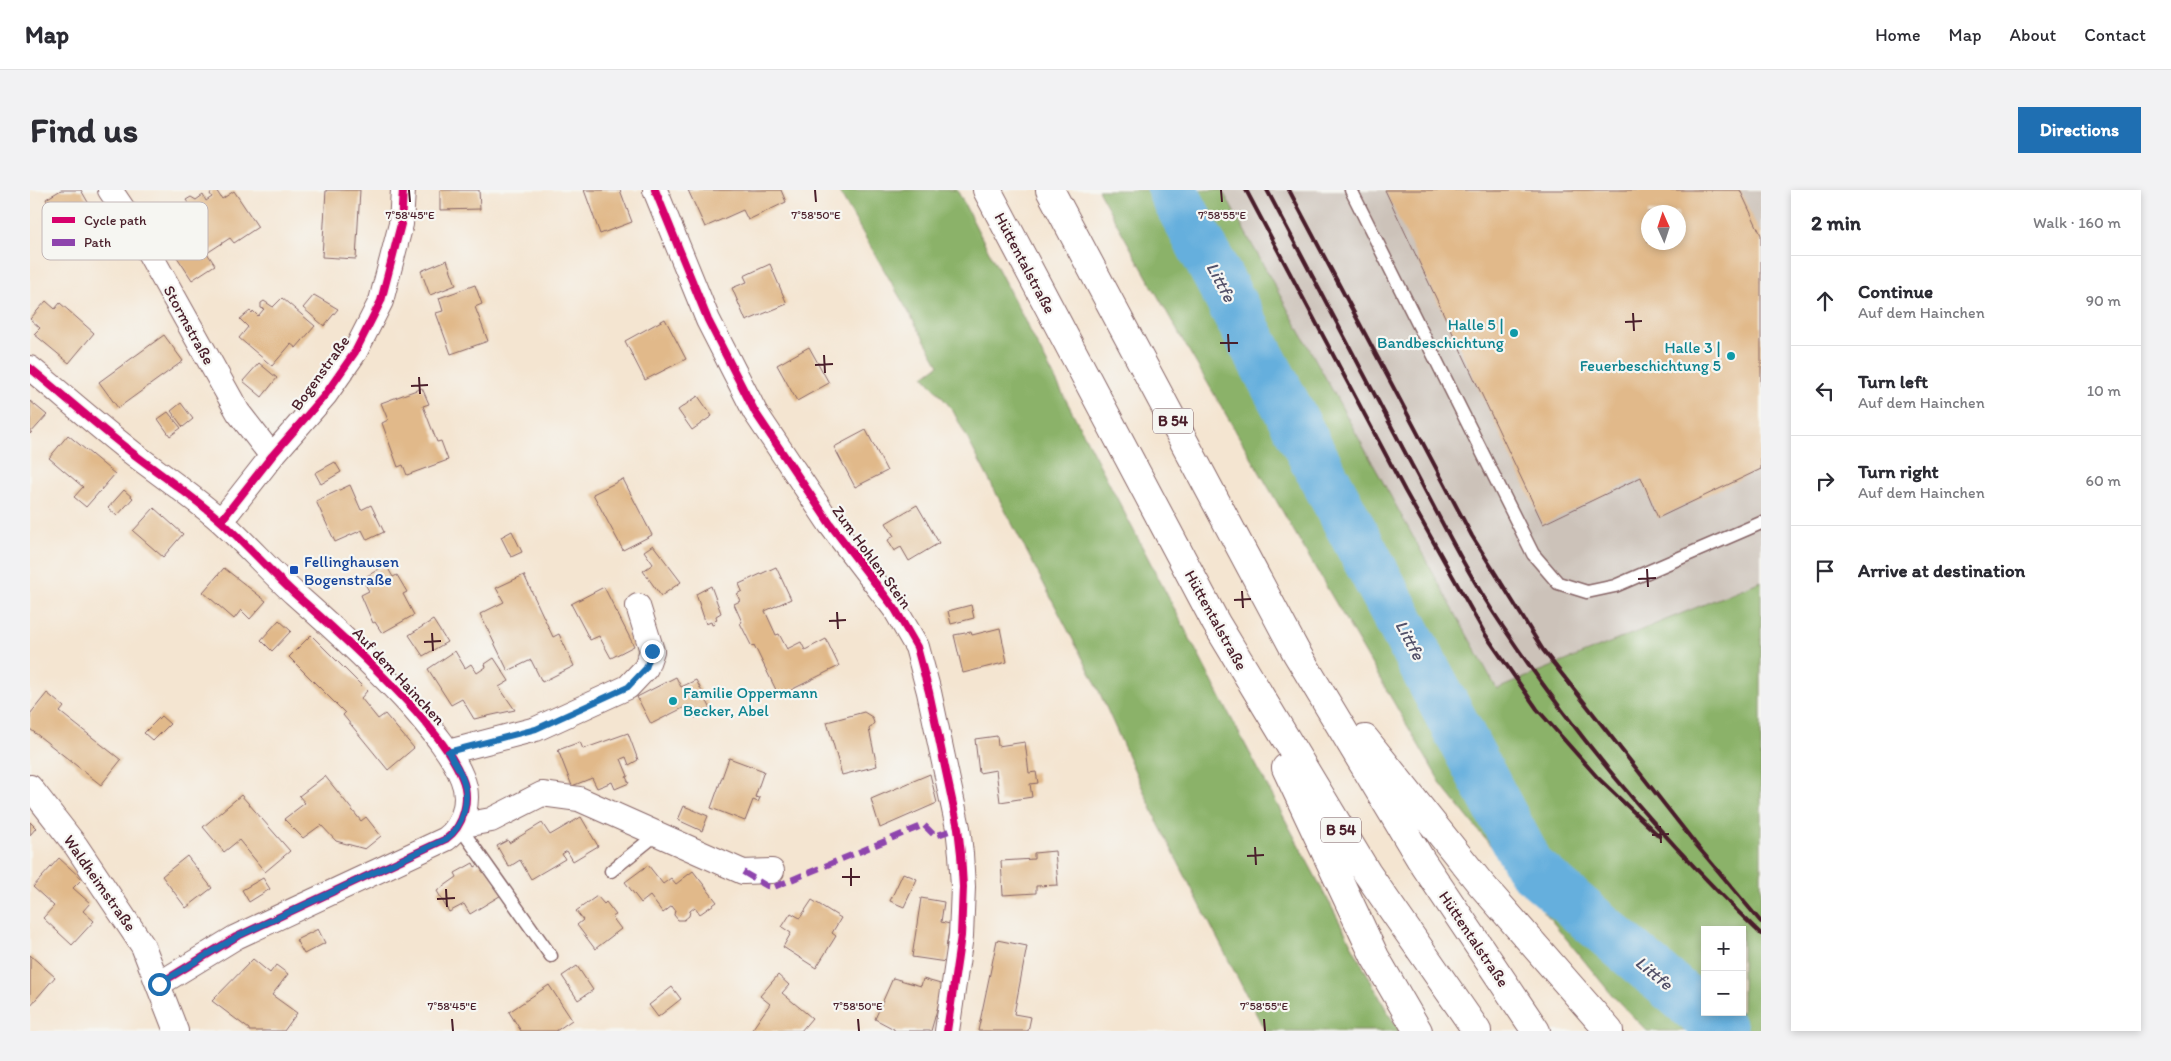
<!DOCTYPE html>
<meta charset="utf-8">
<style>
:root{--surface:#fff;--page:#f2f2f3;--text:#2b2b33;--muted:#7c7c81;--line:#e1e1e2;--accent:#1f6fb2}
body{margin:0;font-family:Itim,sans-serif;background:var(--page);color:var(--text)}
.controls{position:absolute;right:15px;bottom:15px;display:grid;overflow:hidden;border-radius:0px;box-shadow:0 2px 8px #0003}
.controls button{width:45px;height:45px;display:grid;place-items:center;padding:0;border:0;border-bottom:1px solid var(--line);background:var(--surface);color:var(--text);font:25px sans-serif}
.compass{position:absolute;left:1611px;top:15px;width:45px;height:45px;border-radius:50%;background:var(--surface);box-shadow:0 2px 8px #0003;rotate:357deg}
.stop{position:absolute;width:15px;height:15px;margin:-11px;border:4px solid #1f6fb2;border-radius:50%;background:#fff}
.stop.end{background:#1f6fb2;border-color:#fff;box-shadow:0 1px 5px #0008}
.list{margin:0;padding:0;list-style:none}
h2{display:flex;justify-content:space-between;align-items:center;height:65px;margin:0;padding:0 20px;font-size:21px}
h2 small{font-size:16px;font-weight:400;color:var(--muted)}
.list li{display:grid;grid-template-columns:32px 1fr auto;gap:15px;align-items:center;box-sizing:border-box;height:90px;padding:0 20px;border-top:1px solid var(--line)}
.list b{display:block;font-size:19px;white-space:nowrap}
.list p{margin:0;font-size:16px;white-space:nowrap;color:var(--muted)}
.list em{font-size:16px;font-style:normal;color:var(--muted)}
.icon{flex:none;width:28px;height:28px;fill:none;stroke:currentColor;stroke-width:2;stroke-linecap:round;stroke-linejoin:round}
.map{position:relative;flex:none;width:1731px;height:841px;overflow:hidden;border-radius:0px}
header{display:flex;align-items:center;gap:30px;box-sizing:border-box;height:70px;padding:0 25px;background:var(--surface);border-bottom:1px solid var(--line)}
header strong{font-size:24px}
nav{display:flex;gap:28px;margin-inline-start:auto;font-size:18px}
.intro{display:flex;align-items:center;justify-content:space-between;box-sizing:border-box;height:120px;padding:0 30px}
h1{margin:0;font-size:35px}
.button{padding:12px 22px;border-radius:0px;background:var(--accent);color:#fff;font-size:18px;font-weight:700}
main{display:flex;gap:30px;padding:0 30px}
aside{flex:1;background:var(--surface);border-radius:0px;box-shadow:0 2px 8px #0003}
.map>svg:first-child{display:block}
.industrial{fill:#ccc2b9;fill-rule:evenodd}
.forest{fill:#8bb269;stroke:#6a684a;fill-rule:evenodd}
.lines{fill:none;stroke-linecap:round;stroke-linejoin:round}
.river{stroke:#65afdd;stroke-width:50}
.building{fill:#e1b98a;fill-rule:evenodd}
.service-casing{stroke:#866465;stroke-width:15}
.minor-casing{stroke:#866465;stroke-width:26}
.trunk-casing{stroke:#866465;stroke-width:30}
.service{stroke:#fff;stroke-width:12}
.minor{stroke:#fff;stroke-width:24}
.trunk{stroke:#fff;stroke-width:28}
.rail{stroke:#4a1f2b;stroke-width:4}
.quiet{stroke:#8e44ad;stroke-width:6;stroke-dasharray:12 6;stroke-linecap:butt}
.cycleway-casing{stroke:#f6f6f2;stroke-width:11}
.cycleway{stroke:#d6006c;stroke-width:8}
.route{stroke:#1f6fb2;stroke-width:6}
.ticks{fill:none;stroke:#4a1f2b;stroke-width:2}
.culture-dot{fill:#0f9aa8;stroke:#f6f6f2;stroke-width:2}
.transit-dot{fill:#1a4fb4;stroke:#f6f6f2;stroke-width:2}
.labels{text-anchor:middle;dominant-baseline:central;stroke-width:4.5;stroke-linejoin:round;paint-order:stroke}
.shield{fill:#f6f6f2;stroke:#7e6067;stroke-width:1}
.shield-label{font-size:15px;font-weight:bold;fill:#4a1f2b}
.street-label{font-size:16px;fill:#4a1f2b;stroke:#f6f6f2}
.culture-label{font-size:16px;fill:#0d838f;stroke:#f6f6f2;text-anchor:end}
.transit-label{font-size:16px;fill:#164399;stroke:#f6f6f2;text-anchor:start}
.water-label{font-size:18px;font-style:italic;fill:#535169;stroke:#f6f6f2}
.key{fill:#f6f6f2;stroke:#c2b6b6;stroke-width:1}
.key-label{font-size:14px;fill:#4a1f2b}
.ticks-label{font-size:12px;text-anchor:middle;fill:#4a1f2b;stroke:#f6f6f2;stroke-width:4.5;stroke-linejoin:round;paint-order:stroke}
</style>
<header>
<strong>Map</strong>
<nav><a>Home</a><a>Map</a><a>About</a><a>Contact</a></nav>
</header>
<div class="intro"><h1>Find us</h1><a class="button">Directions</a></div>
<main>
<div class="map">
<svg width="1731" height="841" viewBox="0 0 1731 841">
<rect width="100%" height="100%" fill="#f6f6f2"/>
<filter id="ink" filterUnits="userSpaceOnUse"><feTurbulence type="fractalNoise" baseFrequency=".02" numOctaves="2"/><feDisplacementMap in="SourceGraphic" scale="10" xChannelSelector="R" yChannelSelector="G"/><feConvolveMatrix kernelMatrix="1 2 1 2 8 2 1 2 1" color-interpolation-filters="sRGB"/></filter>
<filter id="wash" filterUnits="userSpaceOnUse"><feTurbulence type="fractalNoise" baseFrequency=".0096" numOctaves="4" result="noise"/><feDisplacementMap in="SourceGraphic" scale="20" xChannelSelector="R" yChannelSelector="G"/><feGaussianBlur stdDeviation="1.12" result="paint"/><feColorMatrix in="noise" values="0 0 0 0 0 0 0 0 0 0 0 0 0 0 0 0 0 1.4 0 .05"/><feComposite in="paint" operator="in"/></filter>
<g filter="url(#wash)">
<rect width="100%" height="100%" fill="#f4e5d1"/>
<path class="industrial" d="M1192 0H1731V391L1467 499ZM1618 22H1648V52H1618Z"/>
<path class="forest" d="M808 0H927L1198 522 1358 823 1370 841H1235L1129 635 1063 488 922 219 894 186 909 175Z
M1068 0H1192L1467 499 1731 391V841H1617L1582 805 1413 597 1152 149ZM1675 740H1712V822H1675Z"/>
<g class="lines">
<path class="river" d="M1142 0 1500 677 1693 841"/>
</g>
<g id="blocks">
<path class="building" d="M31 0H51L75 42 44 59 16 9Z
M183 0H186L192 9 204 1 228 37 204 53 200 48 177 63 185 75 162 90 147 67 167 53 150 28 163 20 156 10 161 7 166 10 173 5 176 11 182 7 180 4Z
M296 0H330L326 69 292 67Z
M410 0H449L450 19 410 20Z
M554 0H590L602 32 570 44Z
M658 0H751L756 12 718 30 713 20 675 37Z
M1355 0H1710L1731 45V279L1628 328 1611 287 1513 334ZM1618 22H1648V52H1618Z
M417 70 426 95 400 105 391 81Z
M740 74 757 114 716 131 702 98 717 92 714 86Z
M445 95 452 114 445 117 458 151 421 164 406 123 413 121 409 108Z
M284 105 308 119 294 136 273 118Z
M252 108 285 136 266 158 261 154 242 176 209 148 218 137 210 129 220 121 222 123 223 121 228 126 234 119 231 118V113L234 111 243 117Z
M16 111 25 119 30 113 64 143 39 173 4 144 10 138 0 129Z
M635 129 656 169 615 190 595 151Z
M134 145 153 171 88 218 69 192Z
M779 157 799 193 767 211 747 175Z
M229 173 247 188 232 207 213 191Z
M392 198 399 214 393 216 407 252 411 251 418 270 377 285 373 275 368 277 352 233 358 230 351 213Z
M668 206 682 226 662 240 648 220Z
M0 211 17 225 0 244Z
M151 213 163 229 153 237 141 221Z
M138 222 151 238 140 246 128 229Z
M836 240 857 281 825 297 804 257Z
M38 245 85 284 56 317 44 307 53 297 19 268Z
M305 272 311 282 291 294 285 283Z
M593 289 622 345 593 360 563 304Z
M320 295 331 320 341 315 354 342 337 350 332 340 305 352 286 311Z
M94 300 103 308 87 326 78 318Z
M887 315 909 353 879 371 871 357 864 361 858 350 864 346 856 333Z
M124 318 153 344 133 367 103 341Z
M482 341 492 362 481 367 471 347Z
M623 355 651 392 631 406 613 381 623 374 614 361Z
M356 375 363 387 367 385 377 402 373 404 384 425 352 443 345 432 343 433 331 405 339 401 332 389Z
M746 377 761 409 735 421 746 445 749 444 757 459 771 452 775 460 796 449 809 476 749 506 724 455 722 457 710 433 712 432 704 414 710 411 707 404 712 401 709 394Z
M194 378 236 411 220 429 211 420 204 429 173 402Z
M494 385 523 447 529 444 544 476 512 492 501 470 478 481 450 424 474 412 466 398Z
M681 396 691 423 686 426 687 430 683 431 685 434 682 435 681 432 676 434 666 404Z
M574 397 604 456 581 468 569 446 560 450 541 414Z
M941 415 944 428 921 434 918 421Z
M249 430 261 441 242 461 231 450Z
M403 430 417 452 393 466 379 445Z
M970 438 977 472 933 483 924 445 941 442 942 445Z
M281 445 337 501 331 508 348 529 355 524 384 558 358 580 313 525 315 523 259 467Z
M425 461 435 478 441 474 447 483 456 477 455 474 464 468 479 491 469 497 485 520 444 529 432 509 421 515 398 479Z
M646 487 651 497 666 490 681 519 665 528 659 515 621 534 607 507Z
M17 503 34 517 30 522 91 570 71 595 0 539V524Z
M834 522 842 527 844 533 839 539 847 576 812 585 797 532Z
M131 526 140 534 123 551 114 543Z
M598 543 608 570 599 575 596 567 591 569 598 586 596 587 599 593 585 599 582 592 567 598 562 588 542 596 528 560 550 552 553 559Z
M967 546 968 556 995 552 999 583 1006 582 1008 593 1000 594 1002 607 970 612 966 580 949 583 945 549Z
M699 568 734 581 725 607 730 608 728 612 723 610 715 631 681 618Z
M900 584 907 613 850 638 841 609Z
M295 586 331 631 336 627 351 646 335 659 306 651 291 635 273 648 254 629 275 613 269 606Z
M211 605 260 661 235 682 209 650 194 662 173 637Z
M654 616 678 626 672 641 648 630Z
M551 627 568 656 543 671 537 661 532 664 535 669 501 689 490 670 479 677 467 656 478 650 479 653 512 633 520 645Z
M0 632 6 638 0 645Z
M1025 661 1028 695 1006 696V703L973 705 971 671 1004 669V663Z
M157 666 182 698 156 718 132 686Z
M29 668 52 689 43 698 60 713 53 721 64 731 42 755 13 728 24 716 3 697Z
M453 672 473 704 440 724 434 714 419 722 407 701 427 687 425 683 443 673 445 677Z
M618 675 633 694 641 688 646 694 663 681 687 712 670 724 665 717 660 721 659 726 654 730H648L644 725 645 720 642 716 633 723 620 706 611 713 595 692Z
M873 683 887 689 874 717 860 711Z
M233 688 240 699 219 712 212 700Z
M567 706 574 714 576 712 586 725 582 727 591 739 565 759 547 735 553 730 546 721Z
M891 708 914 712 911 732 920 734 916 758H919L916 772 882 767Z
M782 710 811 728 802 743 806 746 786 778 753 757 761 743 752 737 761 723 770 728Z
M288 739 295 753 274 764 266 750Z
M967 750 997 756 984 824 1001 827 998 841H948Z
M0 765 25 787 0 816Z
M223 769 240 783 246 775 258 784 242 805 267 823 254 841H219V839L182 811Z
M547 776 563 800 548 810 532 786Z
M748 785 759 795 752 803 782 828 771 841H721L740 814 730 806Z
M863 788 891 796 893 789 914 795 901 841H864V839L845 829Z
M519 795 542 830 526 841H491L479 822Z
M642 797 651 809 628 827 619 815Z"/>
</g>
</g>
<g filter="url(#ink)">
<use href="#blocks" fill-opacity="0" stroke="#866465" stroke-width="1"/>
<g class="lines">
<g class="service-casing">
<path id="service" d="M1321 0 1503 364 1528 393 1557 402 1585 396 1731 333
M429 636 521 766
M581 681 627 644"/>
</g>
<g class="minor-casing">
<path id="minor" d="M80 0 103 34 208 222 242 266
M625 0 678 130 725 222 800 334 865 419 887 457 899 502 928 638 931 664 933 697 931 746 917 841
M0 178C35 207 69 237 105 265 134 287 165 308 192 332 217 355 240 381 265 404 307 441 347 478 385 520 402 540 422 563 432 588 441 609 434 636 416 649L206 747 129 794
M191 331 242 266 295 205 325 162 351 111 371 34 373 0
M418 562 506 539 598 497 616 478 622 461 608 416
M0 597 46 656 113 756 146 841
M429 636 461 630 512 604 549 609 713 682 742 681"/>
</g>
<g class="trunk-casing">
<path id="trunk" d="M957 0 1186 433 1337 683 1447 841
M1020 0 1266 462 1391 670 1506 841
M1335 549 1450 693 1579 841
M1256 578 1345 767 1388 841"/>
</g>
<use href="#service" class="service"/>
<use href="#minor" class="minor"/>
<use href="#trunk" class="trunk"/>
<path class="rail" d="M1216 0 1375 301 1455 444 1507 519 1568 588 1629 646
M1237 0C1284 89 1331 178 1378 268 1408 324 1437 384 1473 437 1547 548 1635 652 1731 744
M1259 0 1442 346 1513 460 1668 657 1731 732"/>
<path class="quiet" d="M713 682 737 696 744 697 894 635 905 646 928 638"/>
<g class="cycleway-casing">
<path id="cycleway" d="M625 0 678 130 725 222 800 334 865 419 887 457 899 502 928 638 931 664 933 697 931 746 917 841
M0 178C35 207 69 237 105 265 134 287 165 308 192 332 217 355 240 381 265 404 307 441 347 478 385 520 402 540 422 563 432 588 441 609 434 636 416 649L206 747 129 794
M191 331 242 266 295 205 325 162 351 111 371 34 373 0"/>
</g>
<use href="#cycleway" class="cycleway"/>
</g>
</g>
<g class="lines" filter="url(#ink)">
<path class="route" d="M129 794 206 747 416 649C434 636 441 608 432 587 429 578 423 570 418 562L506 539 598 497 616 478 622 461"/>
</g>
<path class="ticks" d="M379 0 380 12M785 0 786 12M1191 0 1192 12M1603 123 1604 141M1595 132 1612 131M1198 144 1199 162M1190 153H1208M794 165 795 183M785 175 803 174M389 187 390 204M381 196 398 195M1617 379 1618 397M1608 389 1626 388M1212 401 1213 418M1204 410 1221 409M807 422 808 439M799 431 816 430M402 443 403 461M394 452 411 451M1630 636 1631 653M1622 645 1639 644M1225 657 1226 675M1217 666 1234 665M821 678V696M812 687H830M416 699 417 717M407 709 425 708M422 829 423 841M828 829 829 841M1234 829 1235 841"/>
<g class="culture-dot">
<circle cx="1484" cy="143" r="5"/>
<circle cx="1701" cy="166" r="5"/>
<circle cx="643" cy="511" r="5"/>
</g>
<rect class="transit-dot" x="259" y="375" width="10" height="10" rx="2.5"/>
<g class="labels">
<g class="shield">
<rect x="1123" y="218.5" width="40" height="25" rx="4"/>
<rect x="1291" y="627.5" width="40" height="25" rx="4"/>
</g>
<g class="shield-label">
<text x="1143" y="231">B 54</text>
<text x="1311" y="640">B 54</text>
</g>
<g class="street-label">
<text transform="translate(995 73) rotate(62)">Hüttentalstraße</text>
<text transform="translate(159 135) rotate(61)">Stormstraße</text>
<text transform="translate(290 183) rotate(-54)">Bogenstraße</text>
<text transform="translate(842 367) rotate(54)">Zum Hohlen Stein</text>
<text transform="translate(1186 430) rotate(61)">Hüttentalstraße</text>
<text transform="translate(369 486) rotate(47)">Auf dem Hainchen</text>
<text transform="translate(70 693) rotate(55)">Waldheimstraße</text>
<text transform="translate(1444 749) rotate(56)">Hüttentalstraße</text>
</g>
<g class="culture-label">
<text x="1474" y="134">Halle 5 |<tspan x="1474" dy="18">Bandbeschichtung</tspan></text>
<text x="1691" y="157">Halle 3 |<tspan x="1691" dy="18">Feuerbeschichtung 5</tspan></text>
<text x="653" y="502" text-anchor="start">Familie Oppermann<tspan x="653" dy="18">Becker, Abel</tspan></text>
</g>
<g class="transit-label">
<text x="274" y="371">Fellinghausen<tspan x="274" dy="18">Bogenstraße</tspan></text>
</g>
<g class="water-label">
<text transform="translate(1191 92) rotate(62)">Littfe</text>
<text transform="translate(1380 450) rotate(62)">Littfe</text>
<text transform="translate(1624 783) rotate(40)">Littfe</text>
</g>
</g>
<rect x="12" y="12" width="166" height="58" rx="8" class="key"/>
<rect x="22" y="27" width="23" height="6" fill="#d6006c"/>
<rect x="22" y="49" width="23" height="7" fill="#8e44ad"/>
<g class="key-label">
<text x="54" y="35">Cycle path</text>
<text x="54" y="57">Path</text>
</g>
<g class="ticks-label">
<text x="380" y="29">7°58'45"E</text>
<text x="786" y="29">7°58'50"E</text>
<text x="1192" y="29">7°58'55"E</text>
<text x="422" y="820">7°58'45"E</text>
<text x="828" y="820">7°58'50"E</text>
<text x="1234" y="820">7°58'55"E</text>
</g>
</svg>
<div class="controls">
<button>+</button>
<button>−</button>
</div>
<svg class="compass" viewBox="-18 -18 36 36"><path d="M0-13l5 13h-10z" fill="#e53935"/><path d="M0 13l5-13h-10z" fill="#7c7c81"/></svg>
<div class="stop" style="left:129px;top:794px"></div>
<div class="stop end" style="left:622px;top:461px"></div>
</div>
<aside>
<h2>2 min<small>Walk · 160 m</small></h2>
<ul class="list">
<li><svg class="icon" aria-label="ahead" viewBox="0 0 24 24"><path d="M12 20V5M6 11l6-6 6 6"/></svg><div><b>Continue</b><p>Auf dem Hainchen</p></div><em>90 m</em></li>
<li><svg class="icon" aria-label="left" viewBox="0 0 24 24"><path d="M17 20v-9H6M10 6l-5 5 5 5"/></svg><div><b>Turn left</b><p>Auf dem Hainchen</p></div><em>10 m</em></li>
<li><svg class="icon" aria-label="right" viewBox="0 0 24 24"><path d="M7 20v-9h11M14 6l5 5-5 5"/></svg><div><b>Turn right</b><p>Auf dem Hainchen</p></div><em>60 m</em></li>
<li><svg class="icon" aria-label="arrive" viewBox="0 0 24 24"><path d="M6 21V4h12l-3 4 3 4H6"/></svg><div><b>Arrive at destination</b></div></li>
</ul>
</aside>
</main>
